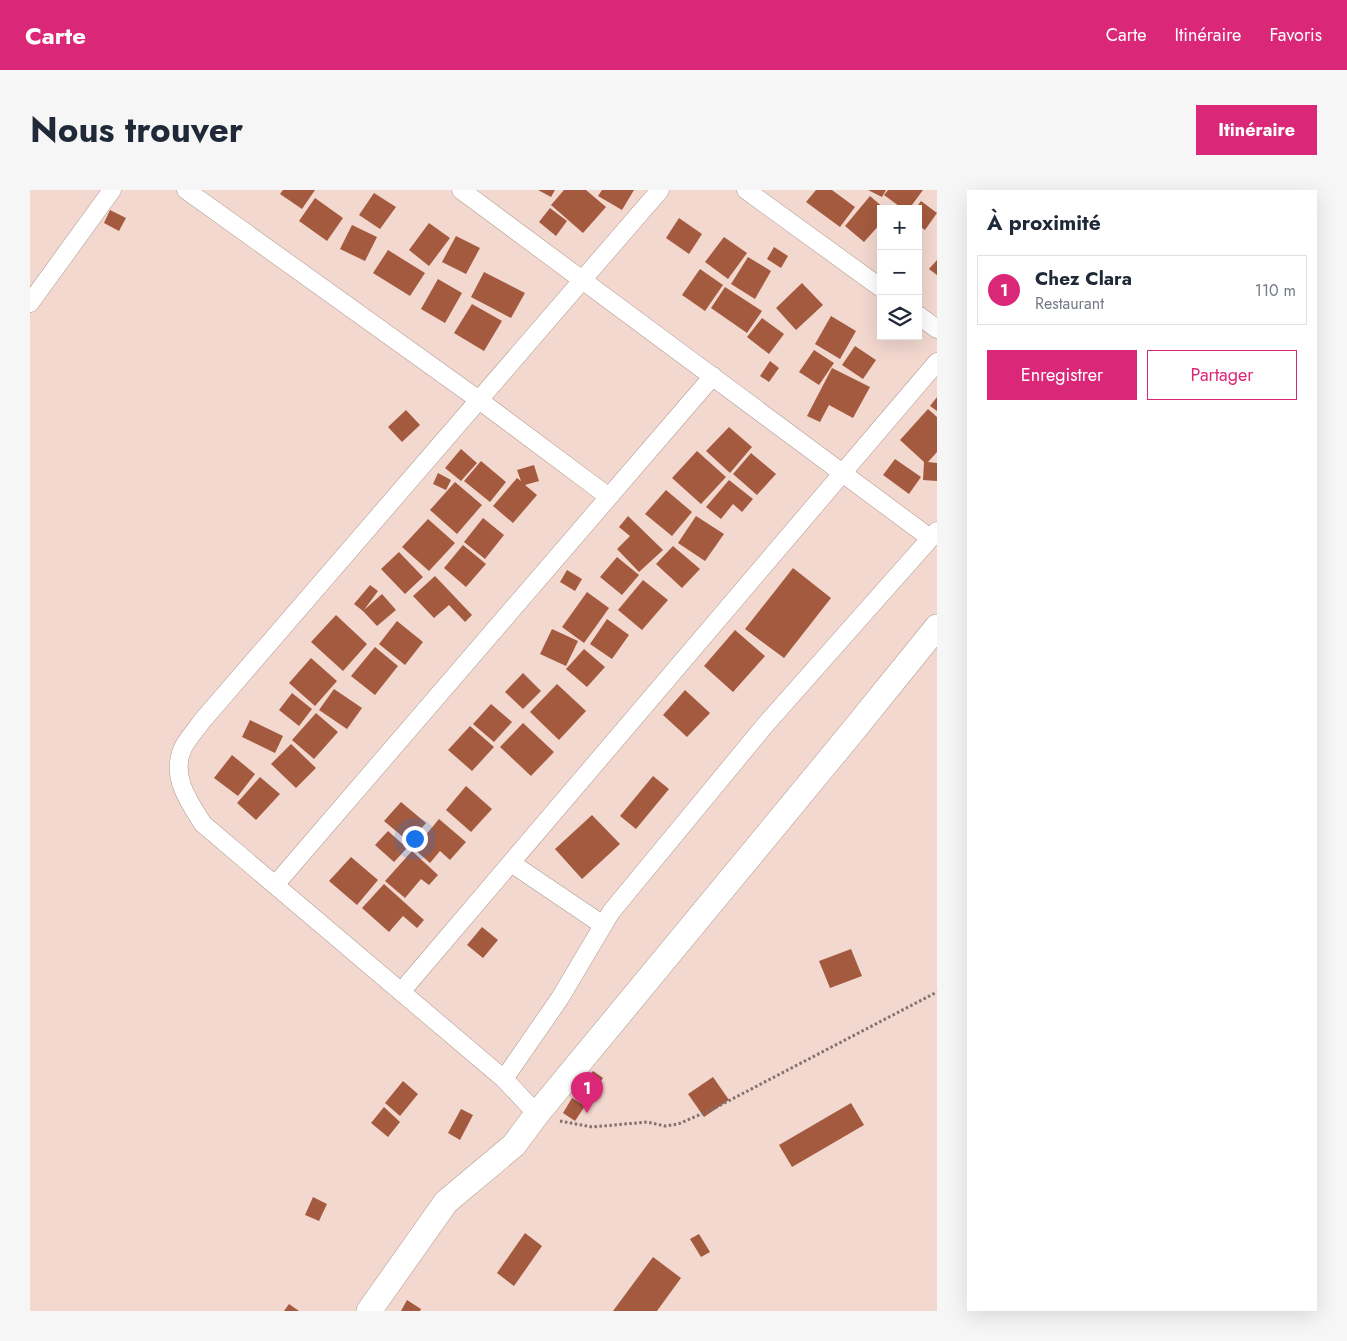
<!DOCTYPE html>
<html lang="fr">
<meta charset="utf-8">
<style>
:root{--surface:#fff;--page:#f6f6f7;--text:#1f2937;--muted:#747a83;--line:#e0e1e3;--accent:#db2777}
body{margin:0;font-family:Jost,sans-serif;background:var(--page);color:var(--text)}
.controls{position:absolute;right:15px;top:15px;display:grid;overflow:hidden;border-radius:0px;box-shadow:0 5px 20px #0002}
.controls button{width:45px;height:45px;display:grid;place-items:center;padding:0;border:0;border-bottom:1px solid var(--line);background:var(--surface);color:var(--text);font:25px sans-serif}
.you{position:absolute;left:384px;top:648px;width:18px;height:18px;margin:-12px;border:4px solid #fff;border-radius:50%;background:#1a73e8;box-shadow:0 0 0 8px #1a73e833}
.badge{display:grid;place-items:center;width:32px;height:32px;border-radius:50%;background:var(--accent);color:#fff;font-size:16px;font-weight:700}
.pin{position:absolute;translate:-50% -41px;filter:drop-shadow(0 1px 2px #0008)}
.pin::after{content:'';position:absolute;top:26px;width:18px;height:15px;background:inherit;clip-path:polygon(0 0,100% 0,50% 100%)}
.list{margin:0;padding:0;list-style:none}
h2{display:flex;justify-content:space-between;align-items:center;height:65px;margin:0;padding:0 20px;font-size:21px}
h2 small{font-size:16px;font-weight:400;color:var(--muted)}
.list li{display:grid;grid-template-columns:32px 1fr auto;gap:15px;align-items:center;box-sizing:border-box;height:70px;margin:0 10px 10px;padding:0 10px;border:1px solid var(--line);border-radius:0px}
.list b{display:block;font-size:19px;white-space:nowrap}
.list p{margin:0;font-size:16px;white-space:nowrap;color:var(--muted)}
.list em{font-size:16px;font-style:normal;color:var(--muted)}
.actions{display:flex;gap:10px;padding:15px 20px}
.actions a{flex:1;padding:11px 0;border:1px solid var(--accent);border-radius:0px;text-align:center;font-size:18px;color:var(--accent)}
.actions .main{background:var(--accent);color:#fff}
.icon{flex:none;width:28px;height:28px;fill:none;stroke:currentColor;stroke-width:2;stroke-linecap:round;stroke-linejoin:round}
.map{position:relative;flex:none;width:907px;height:1121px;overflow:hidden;border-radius:0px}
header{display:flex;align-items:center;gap:30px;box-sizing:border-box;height:70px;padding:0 25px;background:var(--accent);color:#fff}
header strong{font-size:24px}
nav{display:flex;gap:28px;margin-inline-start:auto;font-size:18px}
.intro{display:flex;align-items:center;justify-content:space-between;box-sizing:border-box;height:120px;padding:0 30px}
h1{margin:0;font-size:35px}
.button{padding:12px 22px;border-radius:0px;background:var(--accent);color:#fff;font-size:18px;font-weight:700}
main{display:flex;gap:30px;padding:0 30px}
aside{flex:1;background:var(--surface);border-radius:0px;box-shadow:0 5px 20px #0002}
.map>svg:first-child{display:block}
.building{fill:#a45a3e}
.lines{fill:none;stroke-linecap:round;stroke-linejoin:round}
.minor-casing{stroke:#b29a91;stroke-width:19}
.secondary-casing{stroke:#b29a91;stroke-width:26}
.path{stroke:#83726c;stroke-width:3;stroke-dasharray:2.5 2.5;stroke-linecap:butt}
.minor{stroke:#fff;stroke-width:18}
.secondary{stroke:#fff;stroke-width:25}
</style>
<header>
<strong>Carte</strong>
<nav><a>Carte</a><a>Itinéraire</a><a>Favoris</a></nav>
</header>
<div class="intro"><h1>Nous trouver</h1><a class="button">Itinéraire</a></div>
<main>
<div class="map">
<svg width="907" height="1121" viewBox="0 0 907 1121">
<rect width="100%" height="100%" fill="#f2d8cf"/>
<path class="building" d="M253 0H285L272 19 250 4Z
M508 0H525L521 7Z
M534 0H556L576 17 553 43 521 15Z
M572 0H604L592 20 568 6Z
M786 0H802L825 17 810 37 776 12Z
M838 0H856L852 7Z
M858 0H893L879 19H873L854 5Z
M344 3 366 17 350 39 329 25Z
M840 6 855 19H851V33L834 52 815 36Z
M285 8 313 28 297 51 269 31Z
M891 11 907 23 895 40 888 35V19H885Z
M520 18 537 31 526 46 509 32Z
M80 20 96 28 89 41 74 33Z
M649 28 672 44 659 64 636 48Z
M399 33 420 48 399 76 379 60Z
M322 35 347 47 335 71 310 59Z
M426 46 450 58 436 84 412 72Z
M694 47 717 63 698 89 675 72Z
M744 57 758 66 751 78 737 69Z
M358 60 395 83 380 106 343 83Z
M718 67 741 81 725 109 701 94Z
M907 70V85L899 79Z
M670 79 693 95 675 121 652 105Z
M454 82 495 103 481 128 441 107Z
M408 89 432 103 415 133 391 119Z
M772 93 793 115 766 140 746 118Z
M695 97 732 121 717 143 681 118Z
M442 114 472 131 454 161 424 143Z
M801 126 826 141 810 169 785 154Z
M732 128 754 144 739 164 717 147Z
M825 156 846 170 833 189 812 175Z
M784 160 804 173 789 195 769 182Z
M740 171 749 178 739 192 730 186Z
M802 178 840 197 823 228 799 215 790 232 777 226Z
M907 207V221L900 216Z
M898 219 907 227V262L898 272 907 273V291L893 290 894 272 870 250Z
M376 220 390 235 372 252 358 237Z
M699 237 722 257 700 283 676 261Z
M431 259 447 273 431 291 415 278Z
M667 261 696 287 671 314 642 288Z
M721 263 746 284 727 305 703 284Z
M865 269 891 287 879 304 853 285Z
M451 271 476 292 460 312 434 291Z
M504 275 509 291 495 295 507 305 483 333 463 316 487 288 491 291 487 280Z
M408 283 421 290 416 300 403 294Z
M699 290 723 309 712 322 703 314 691 329 676 317Z
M425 292 452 315 427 344 400 320Z
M636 300 662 322 642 346 615 324Z
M598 326 633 360 609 382 587 359 600 346 589 337Z
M666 326 694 344 675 371 648 353Z
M453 328 474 345 455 369 434 352Z
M398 329 425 353 399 381 372 357Z
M433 355 456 374 436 397 414 378Z
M643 356 670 379 652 398 626 374Z
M369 362 393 387 375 404 351 379Z
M587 367 609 385 592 405 570 387Z
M763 378 801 408 754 468 715 439Z
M537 380 552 389 545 401 530 392Z
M405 386 442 425 435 432 419 415 404 428 383 406Z
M613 390 638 410 612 440 588 420Z
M340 395 348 401 334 420 352 404 366 420 347 436 333 421 324 414Z
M557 402 579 418 554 453 532 437Z
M306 425 337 454 313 481 281 452Z
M577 429 599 445 582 469 560 454Z
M367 431 393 452 375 475 349 454Z
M522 439 548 451 536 476 510 464Z
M705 440 735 466 703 502 674 476Z
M345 457 368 476 345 505 321 486Z
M554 459 575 477 557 497 536 479Z
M281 468 307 491 285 516 259 493Z
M493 483 511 501 493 519 475 502Z
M527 494 556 521 529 550 500 522Z
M304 499 332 518 317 539 289 520Z
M655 500 680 523 657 547 633 525Z
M262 503 282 519 269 536 249 520Z
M461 514 482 532 464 552 443 534Z
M286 523 308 542 284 569 262 550Z
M220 530 253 546 245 563 212 547Z
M493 533 524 562 501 586 470 557Z
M440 536 464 557 442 581 418 560Z
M261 554 286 578 266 598 241 574Z
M202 565 225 584 208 606 184 588Z
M623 586 639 599 606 639 590 626Z
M230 587 250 604 226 630 207 613Z
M436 596 462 619 441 642 416 620Z
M371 612 396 633 379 652 354 631Z
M562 625 590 654 552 689 525 659Z
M409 629 436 652 420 670 410 661 400 673 384 659Z
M358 641 377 658 364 672 345 655Z
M382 661 408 685 399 695 391 689 375 708 355 691Z
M321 667 348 690 327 715 299 691Z
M354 694 394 730 387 738 373 726 359 742 332 718Z
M452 737 468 750 453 768 437 755Z
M821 759 832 786 800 798 789 771Z
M563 881 573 888 556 912 546 904Z
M683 887 699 910 674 927 658 904Z
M373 891 388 904 370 926 355 913Z
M542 908 555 916 545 931 533 923Z
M821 913 834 935 762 977 749 955Z
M354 917 370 932 358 947 341 933Z
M431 919 443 925 430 950 418 943Z
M283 1007 297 1014 289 1031 275 1025Z
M495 1043 512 1056 484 1096 467 1083Z
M669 1044 680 1062 671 1067 660 1049Z
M623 1067 651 1088 627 1121H583Z
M377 1110 391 1119 390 1121H371Z
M259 1114 269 1121H254Z"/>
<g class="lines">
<g class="minor-casing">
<path id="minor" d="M156 0 449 210 579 307
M431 0 900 348
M716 0 851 98
M0 113 82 0
M888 125 907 139
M481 673 573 735
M245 695 683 186
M371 802 907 172
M474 889 530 808 581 722 736 534 907 341
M507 924 474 889 173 634C159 612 141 587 152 560 156 550 166 540 172 531L630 0"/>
</g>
<g class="secondary-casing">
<path id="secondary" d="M339 1121 416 1012 484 955 507 924 818 547 907 437"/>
</g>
<path class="path" d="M530 931 562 937 617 932 635 936 648 934 683 919 907 802"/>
<use href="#minor" class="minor"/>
<use href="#secondary" class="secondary"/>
</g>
</svg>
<div class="controls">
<button>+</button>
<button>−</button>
<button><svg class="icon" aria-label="layers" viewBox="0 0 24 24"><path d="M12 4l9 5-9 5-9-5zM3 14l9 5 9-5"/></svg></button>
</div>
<div class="you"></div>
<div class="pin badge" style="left:557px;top:923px">1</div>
</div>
<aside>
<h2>À proximité<small></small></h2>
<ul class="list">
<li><span class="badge">1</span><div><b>Chez Clara</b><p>Restaurant</p></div><em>110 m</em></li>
</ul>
<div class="actions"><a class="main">Enregistrer</a><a>Partager</a></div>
</aside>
</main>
